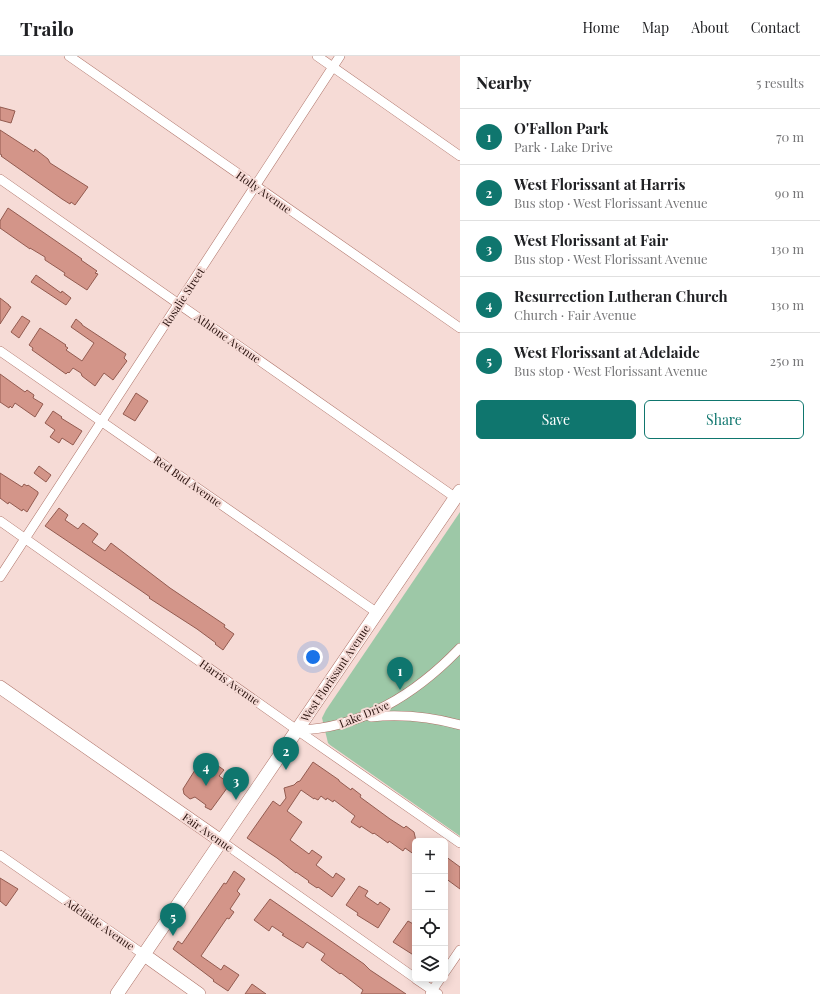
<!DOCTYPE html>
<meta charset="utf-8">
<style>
:root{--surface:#fff;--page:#f6f6f6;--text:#202124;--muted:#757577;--line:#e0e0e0;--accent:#0f766e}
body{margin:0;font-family:"Playfair Display",serif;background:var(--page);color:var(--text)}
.controls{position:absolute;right:12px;bottom:12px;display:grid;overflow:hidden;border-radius:6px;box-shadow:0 2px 10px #0003}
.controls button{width:36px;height:36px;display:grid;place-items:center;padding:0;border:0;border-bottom:1px solid var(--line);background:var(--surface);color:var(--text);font:20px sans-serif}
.you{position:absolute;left:313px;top:601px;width:14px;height:14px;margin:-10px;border:3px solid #fff;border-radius:50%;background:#1a73e8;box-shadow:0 0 0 6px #1a73e833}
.badge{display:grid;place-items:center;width:26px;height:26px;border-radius:50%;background:var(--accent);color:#fff;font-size:13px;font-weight:700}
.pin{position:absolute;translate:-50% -33px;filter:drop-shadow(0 1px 2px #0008)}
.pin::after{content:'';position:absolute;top:21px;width:14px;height:12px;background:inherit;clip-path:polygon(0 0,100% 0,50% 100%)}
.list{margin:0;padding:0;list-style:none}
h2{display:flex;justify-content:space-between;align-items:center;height:52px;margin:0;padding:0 16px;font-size:17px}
h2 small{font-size:13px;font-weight:400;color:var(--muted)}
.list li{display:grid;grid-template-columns:26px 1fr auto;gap:12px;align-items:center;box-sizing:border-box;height:56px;padding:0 16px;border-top:1px solid var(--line)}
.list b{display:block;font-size:15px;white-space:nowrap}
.list p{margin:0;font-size:13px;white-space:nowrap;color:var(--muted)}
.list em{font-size:13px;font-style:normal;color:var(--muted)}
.actions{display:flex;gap:8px;padding:12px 16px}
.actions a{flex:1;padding:9px 0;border:1px solid var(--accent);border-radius:6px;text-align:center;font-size:14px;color:var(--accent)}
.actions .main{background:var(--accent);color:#fff}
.icon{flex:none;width:22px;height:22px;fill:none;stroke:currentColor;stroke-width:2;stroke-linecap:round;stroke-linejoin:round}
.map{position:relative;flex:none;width:460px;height:938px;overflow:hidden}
header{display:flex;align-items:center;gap:24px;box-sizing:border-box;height:56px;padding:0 20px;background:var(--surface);border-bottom:1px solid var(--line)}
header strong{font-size:19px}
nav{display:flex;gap:22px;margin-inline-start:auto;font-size:14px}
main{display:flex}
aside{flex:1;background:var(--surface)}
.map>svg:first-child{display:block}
.green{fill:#9dc8a7}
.building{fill:#d39589;stroke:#935b50}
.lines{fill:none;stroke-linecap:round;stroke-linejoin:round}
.street-casing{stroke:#ae7368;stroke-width:10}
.secondary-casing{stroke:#ae7368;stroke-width:14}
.street{stroke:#fff;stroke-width:9}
.secondary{stroke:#fff;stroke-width:13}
.labels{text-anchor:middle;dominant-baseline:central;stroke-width:4;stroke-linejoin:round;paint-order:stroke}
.street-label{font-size:11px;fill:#28110d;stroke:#f6dbd6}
</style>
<header>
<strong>Trailo</strong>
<nav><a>Home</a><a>Map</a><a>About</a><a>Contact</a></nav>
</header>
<main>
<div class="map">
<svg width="460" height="938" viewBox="0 0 460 938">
<rect width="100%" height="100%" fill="#f6dbd6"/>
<path class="green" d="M460 456V780L330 689 328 687 322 662 326 654Z"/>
<path class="building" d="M0 51 15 55 11 67 0 64Z
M0 74 34 96 35 93 48 103 50 107 88 131 75 149 71 146 70 148 62 143 1 100 2 99 0 98Z
M8 152 82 203 81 204 97 215 95 217 98 218 87 234 64 219 65 217 45 204V201L30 192V193L0 172V165Z
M36 219 61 237 62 235 71 242 66 249 31 226Z
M0 242 9 249V250L11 251 0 268Z
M22 260 30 265 19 282 11 276Z
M76 263 82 268V269L126 298 124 302 127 305 113 324 104 317 95 330 82 320 81 317 73 312 69 317 68 316 66 318 32 294 33 292 29 289 40 272 66 289 65 290 68 292 66 294 82 305 94 287 71 271Z
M0 318 25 336 27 334 34 339 33 342 43 348 35 361 15 347 12 352 10 350 9 352 0 346Z
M136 337 148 345 135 365 123 358Z
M53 355 62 361 61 362 82 375 73 389 62 382 59 387 50 381 55 374 45 367Z
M39 410 51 419 46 426 34 417Z
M0 417 22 431 24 428 27 430 28 429 38 436V438L27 456 23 453 22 455 9 446 8 448 0 442Z
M59 452 68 459 65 464 78 473 83 467 98 478 92 486 105 495 111 487 170 532 225 569 224 571 234 578 223 594 215 588 216 587 197 573 149 542 150 541 140 534 45 470Z
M211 705 224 714 219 720 230 728 211 754 205 751 206 749 195 741 190 743 184 738 183 733 195 714 201 719Z
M313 706 339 724V725L351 734 352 732 361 739 360 741 390 763 404 772 406 770 414 776 416 785H415V799L405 792 403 795 389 785 388 787 374 777 373 778 361 770 360 772 351 766 355 760 334 744 333 746 327 742 326 744 321 740 318 744 314 742V743L301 734 287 755 302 766 290 784 309 798 312 794 322 801 316 809 333 822 336 817 345 823 332 841 318 831 317 832 308 826 309 825 296 816V817L277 802 247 782 273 745 280 750 286 742 284 732 294 729 297 726 300 725Z
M445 800 460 811V833L445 822Z
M234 815 245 823 237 835 240 838 230 853 234 856 229 863 227 862 201 900 221 914 224 909 239 919 228 935 213 925 214 924 173 893 178 885 182 888 224 827 226 828Z
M0 822 18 833 6 850 0 845Z
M359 830 368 835 365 840 378 849 380 846 390 853 378 872 357 859 358 857 346 849Z
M270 843 364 908 370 914 406 938H361L363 934 341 917 340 918 321 904 325 898 307 886 303 892 282 879 284 878 272 870 269 875 254 864Z
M408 865 415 869V900L393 886Z
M252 928 266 938H245Z"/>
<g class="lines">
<g class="street-casing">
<path id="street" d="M69 0 460 272
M317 0 460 100
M0 123 456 442
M0 295 376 556
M0 465 297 674 460 787
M0 521 340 0
M371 661C401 658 431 661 460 669
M297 674C361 673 417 637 460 592
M221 785 415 922
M0 799 143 898
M445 916 460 894
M416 923 438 938
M430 938 440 923"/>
</g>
<g class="secondary-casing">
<path id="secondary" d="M0 631 221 785
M143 898 199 938
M117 938 460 435"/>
</g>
<use href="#street" class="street"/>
<use href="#secondary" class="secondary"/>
</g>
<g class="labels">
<g class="street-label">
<text transform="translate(264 136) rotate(35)">Holly Avenue</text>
<text transform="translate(183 241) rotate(-57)">Rosalie Street</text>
<text transform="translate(228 282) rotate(35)">Athlone Avenue</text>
<text transform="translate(188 425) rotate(35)">Red Bud Avenue</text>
<text transform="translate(335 617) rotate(-56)">West Florissant Avenue</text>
<text transform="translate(230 626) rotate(35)">Harris Avenue</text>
<text transform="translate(364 658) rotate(-22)">Lake Drive</text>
<text transform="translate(208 776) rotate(35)">Fair Avenue</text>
<text transform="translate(100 868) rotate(35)">Adelaide Avenue</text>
</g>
</g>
</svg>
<div class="controls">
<button>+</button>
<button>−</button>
<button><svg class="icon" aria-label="locate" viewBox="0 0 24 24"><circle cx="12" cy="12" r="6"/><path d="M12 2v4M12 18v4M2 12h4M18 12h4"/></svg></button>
<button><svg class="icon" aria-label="layers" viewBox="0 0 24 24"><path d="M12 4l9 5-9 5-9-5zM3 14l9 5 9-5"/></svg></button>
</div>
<div class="you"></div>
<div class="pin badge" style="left:400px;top:634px">1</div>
<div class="pin badge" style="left:286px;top:714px">2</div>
<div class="pin badge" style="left:236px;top:744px">3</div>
<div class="pin badge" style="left:206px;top:730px">4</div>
<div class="pin badge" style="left:173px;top:880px">5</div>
</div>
<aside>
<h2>Nearby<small>5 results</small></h2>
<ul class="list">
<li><span class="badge">1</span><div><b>O'Fallon Park</b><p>Park · Lake Drive</p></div><em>70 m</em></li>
<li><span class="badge">2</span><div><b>West Florissant at Harris</b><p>Bus stop · West Florissant Avenue</p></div><em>90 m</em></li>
<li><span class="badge">3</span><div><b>West Florissant at Fair</b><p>Bus stop · West Florissant Avenue</p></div><em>130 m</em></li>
<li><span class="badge">4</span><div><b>Resurrection Lutheran Church</b><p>Church · Fair Avenue</p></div><em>130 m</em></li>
<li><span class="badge">5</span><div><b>West Florissant at Adelaide</b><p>Bus stop · West Florissant Avenue</p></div><em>250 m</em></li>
</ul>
<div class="actions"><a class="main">Save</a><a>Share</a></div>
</aside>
</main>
